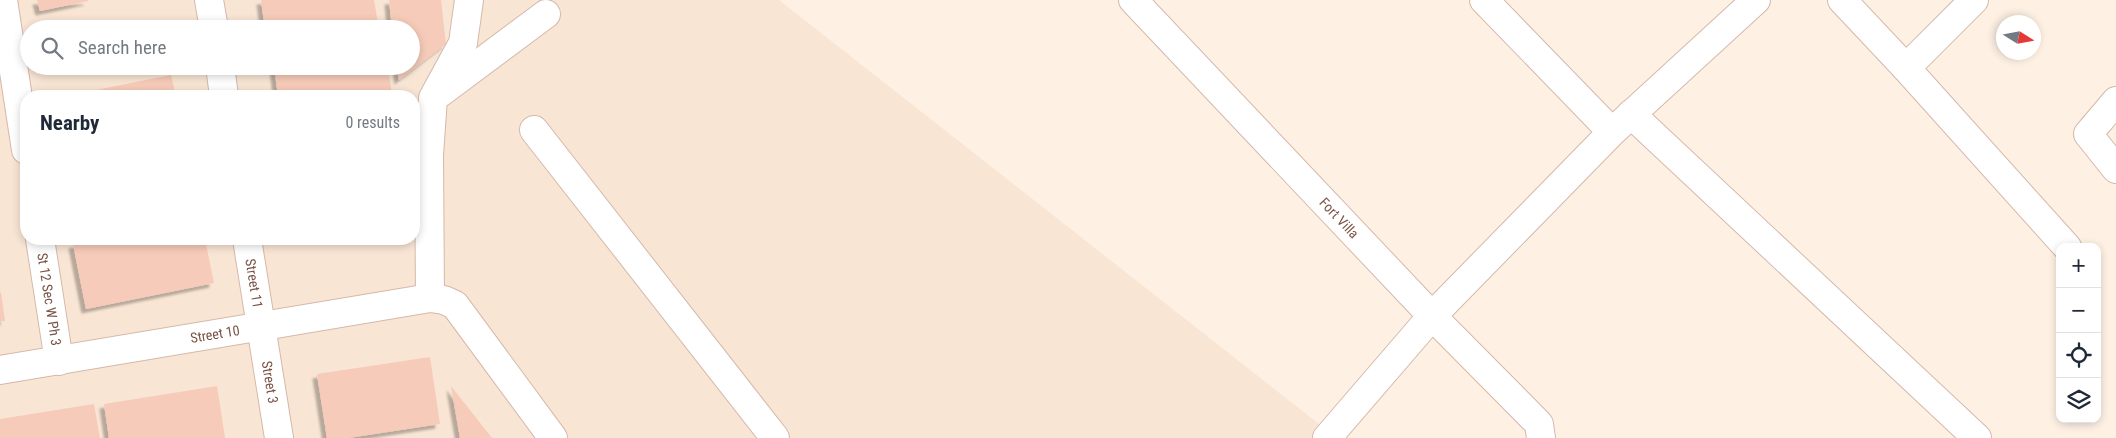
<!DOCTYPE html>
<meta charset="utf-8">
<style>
:root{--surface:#fff;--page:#f6f6f7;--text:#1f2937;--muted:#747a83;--line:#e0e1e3}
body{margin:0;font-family:"Roboto Condensed",sans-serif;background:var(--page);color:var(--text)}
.controls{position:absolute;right:15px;bottom:15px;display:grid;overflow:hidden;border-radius:10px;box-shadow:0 2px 8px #0003}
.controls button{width:45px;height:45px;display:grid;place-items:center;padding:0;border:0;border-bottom:1px solid var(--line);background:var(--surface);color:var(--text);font:25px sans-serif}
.compass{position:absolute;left:1996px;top:15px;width:45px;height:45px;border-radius:50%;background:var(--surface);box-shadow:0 2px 8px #0003;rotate:101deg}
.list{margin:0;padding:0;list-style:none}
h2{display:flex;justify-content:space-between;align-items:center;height:65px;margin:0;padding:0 20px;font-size:21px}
h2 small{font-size:16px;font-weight:400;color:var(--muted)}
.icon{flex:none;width:28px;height:28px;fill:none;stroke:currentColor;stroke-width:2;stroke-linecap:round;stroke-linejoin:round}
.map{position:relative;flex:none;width:2116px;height:438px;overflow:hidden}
.search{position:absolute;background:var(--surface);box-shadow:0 2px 8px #0003;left:20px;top:20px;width:400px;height:55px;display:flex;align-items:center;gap:12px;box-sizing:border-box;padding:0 18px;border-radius:28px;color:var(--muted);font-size:19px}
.panel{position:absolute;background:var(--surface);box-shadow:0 2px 8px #0003;left:20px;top:90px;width:400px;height:155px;border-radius:20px}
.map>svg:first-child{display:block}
.residential{fill:#f9e5d4;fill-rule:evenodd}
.building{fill:#f7cbb9;filter:url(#shadow)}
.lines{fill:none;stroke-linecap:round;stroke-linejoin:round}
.minor-casing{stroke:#d4b9ab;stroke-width:30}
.minor{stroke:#fff;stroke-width:28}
.labels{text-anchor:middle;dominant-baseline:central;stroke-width:4;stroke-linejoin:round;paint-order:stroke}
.street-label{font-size:14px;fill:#7a5346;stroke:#fff6ec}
</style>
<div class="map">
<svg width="2116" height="438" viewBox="0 0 2116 438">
<defs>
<filter id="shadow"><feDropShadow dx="-4.5" dy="4.5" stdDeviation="1" flood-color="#0004"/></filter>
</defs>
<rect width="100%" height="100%" fill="#fef1e4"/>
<path class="residential" d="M0 0H779L1337 438H0ZM29 29H411V66H29ZM26 96H414V239H26Z"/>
<path class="building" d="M37 0H88V1L40 11Z
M261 0H374L379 29H265Z
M389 0H441L446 44 399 80 397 66H411V29H392Z
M274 66H388L392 96H278Z
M171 75 176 96H71V95Z
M99 239H205L214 283 86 309 73 244Z
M1 292 5 321H0V293Z
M430 357 440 424 348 438H327L317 374Z
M217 386 225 438H109L104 404Z
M451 386 492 438H460Z
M94 404 100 438H0V419Z"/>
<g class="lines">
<g class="minor-casing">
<g id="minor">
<path d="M3 0 26 150"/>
<path d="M209 0 214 29"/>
<path id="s1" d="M1133 0 1432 316 1539 424 1541 438"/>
<path d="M1484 0 1612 132"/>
<path d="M1842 0 1906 68 1974 0"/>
<path d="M220 66 224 96"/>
<path d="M1906 68 2067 247"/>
<path d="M440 93 546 14"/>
<path d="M2116 101 2088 134 2116 169"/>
<path d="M1631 114 1977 438"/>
<path d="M534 130 775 438"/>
<path id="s2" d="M40 239 59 361"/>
<path id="s3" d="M247 239 279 438"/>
<path d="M430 298 429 155 433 98 463 43 469 0"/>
<path id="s4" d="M0 370 430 298 444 300 455 305 553 438"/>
<path d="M1327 438 1432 316 1612 132 1756 0"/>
</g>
</g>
<use href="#minor" class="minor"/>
</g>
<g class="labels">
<g class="street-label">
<text stroke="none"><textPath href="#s1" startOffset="300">Fort Villa</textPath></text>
<text stroke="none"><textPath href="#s3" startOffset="45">Street 11</textPath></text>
<text stroke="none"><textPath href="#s2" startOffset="61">St 12 Sec W Ph 3</textPath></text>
<text stroke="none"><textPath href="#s4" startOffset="218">Street 10</textPath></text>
<text stroke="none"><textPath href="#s3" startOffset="145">Street 3</textPath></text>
</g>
</g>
</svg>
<div class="controls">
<button>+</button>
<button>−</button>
<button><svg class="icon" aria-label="locate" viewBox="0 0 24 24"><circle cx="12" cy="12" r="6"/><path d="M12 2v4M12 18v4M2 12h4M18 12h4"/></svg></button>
<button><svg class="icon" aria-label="layers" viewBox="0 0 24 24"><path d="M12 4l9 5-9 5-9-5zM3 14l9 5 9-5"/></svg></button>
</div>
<svg class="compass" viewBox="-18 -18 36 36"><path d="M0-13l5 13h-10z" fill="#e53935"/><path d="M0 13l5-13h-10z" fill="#747a83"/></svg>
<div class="search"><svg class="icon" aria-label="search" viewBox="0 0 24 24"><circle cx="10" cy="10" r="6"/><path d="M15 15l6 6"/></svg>Search here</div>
<section class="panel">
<h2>Nearby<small>0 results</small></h2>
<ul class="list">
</ul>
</section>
</div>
